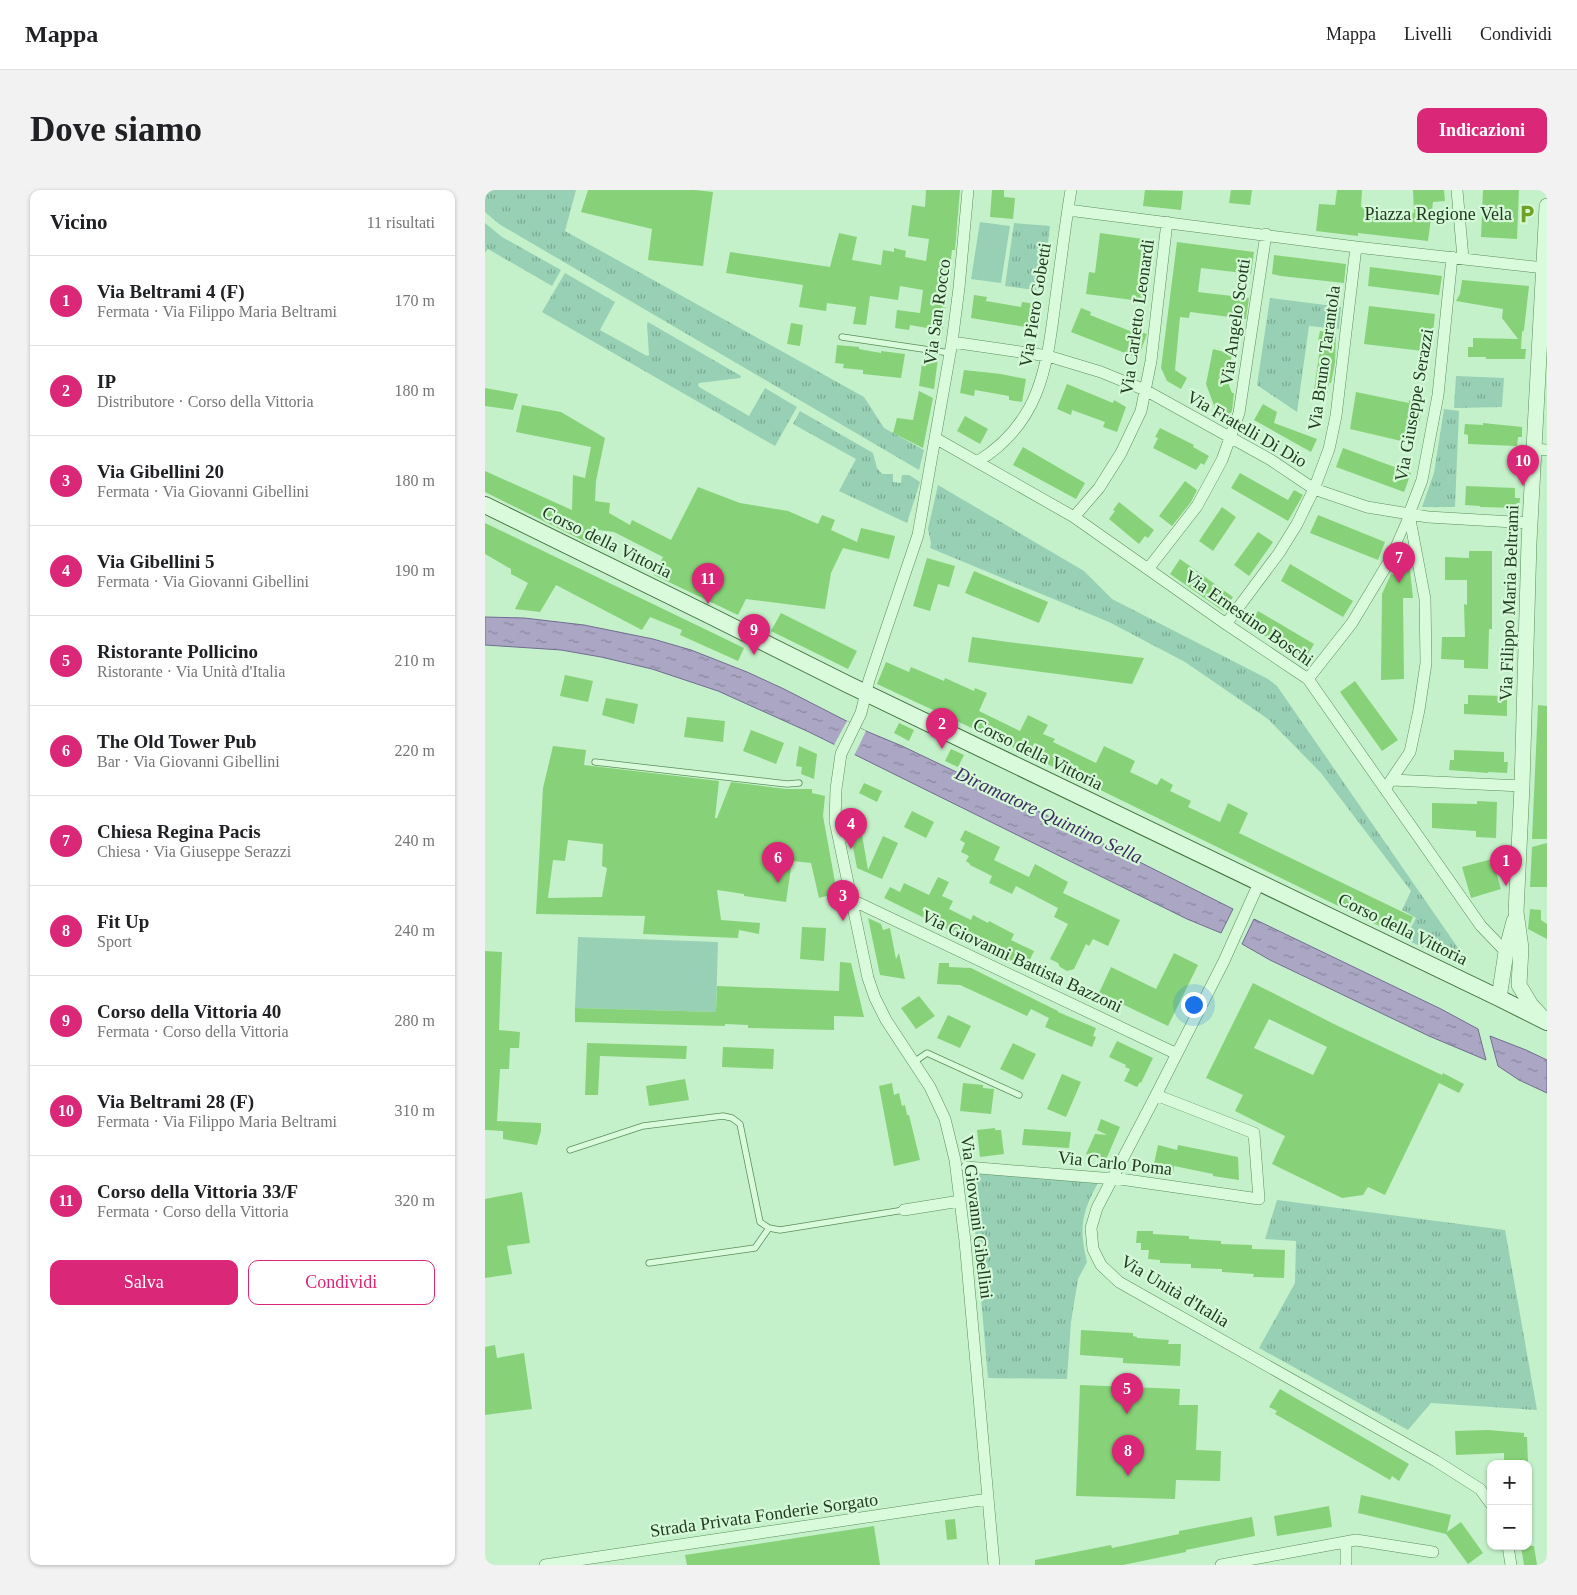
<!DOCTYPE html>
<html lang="it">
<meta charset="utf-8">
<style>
:root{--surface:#fff;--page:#f2f2f2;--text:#202124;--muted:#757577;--line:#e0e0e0;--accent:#db2777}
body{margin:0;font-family:"Times New Roman",serif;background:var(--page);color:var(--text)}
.controls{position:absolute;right:15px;bottom:15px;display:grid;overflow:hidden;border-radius:10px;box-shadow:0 1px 4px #0004}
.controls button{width:45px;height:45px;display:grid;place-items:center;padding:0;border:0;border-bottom:1px solid var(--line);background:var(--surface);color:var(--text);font:25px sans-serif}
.you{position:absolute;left:708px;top:814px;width:18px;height:18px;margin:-12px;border:4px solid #fff;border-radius:50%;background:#1a73e8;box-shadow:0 0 0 8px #1a73e833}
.badge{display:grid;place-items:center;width:32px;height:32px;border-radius:50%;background:var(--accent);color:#fff;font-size:16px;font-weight:700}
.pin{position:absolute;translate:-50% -41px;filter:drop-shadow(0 1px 2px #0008)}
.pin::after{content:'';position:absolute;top:26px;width:18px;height:15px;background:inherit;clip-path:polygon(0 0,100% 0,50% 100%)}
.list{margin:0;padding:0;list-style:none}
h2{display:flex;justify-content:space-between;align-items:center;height:65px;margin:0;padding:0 20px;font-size:21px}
h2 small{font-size:16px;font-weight:400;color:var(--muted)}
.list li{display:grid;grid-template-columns:32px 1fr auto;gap:15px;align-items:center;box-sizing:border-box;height:90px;padding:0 20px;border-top:1px solid var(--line)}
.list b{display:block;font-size:19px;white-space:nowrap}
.list p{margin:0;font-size:16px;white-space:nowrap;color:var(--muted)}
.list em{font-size:16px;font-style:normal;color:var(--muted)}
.actions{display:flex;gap:10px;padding:15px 20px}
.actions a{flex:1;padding:11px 0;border:1px solid var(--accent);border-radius:10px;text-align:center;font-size:18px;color:var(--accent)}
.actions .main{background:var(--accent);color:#fff}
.map{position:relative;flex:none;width:1062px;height:1375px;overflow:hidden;border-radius:10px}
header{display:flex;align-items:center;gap:30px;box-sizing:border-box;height:70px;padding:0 25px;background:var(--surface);border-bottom:1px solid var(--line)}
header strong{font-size:24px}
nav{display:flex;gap:28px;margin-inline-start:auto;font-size:18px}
.intro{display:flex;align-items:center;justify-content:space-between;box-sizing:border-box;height:120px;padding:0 30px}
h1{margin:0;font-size:35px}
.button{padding:12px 22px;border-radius:10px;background:var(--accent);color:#fff;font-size:18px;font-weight:700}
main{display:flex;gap:30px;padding:0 30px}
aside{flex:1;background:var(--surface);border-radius:10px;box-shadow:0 1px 4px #0004}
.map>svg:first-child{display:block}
.grass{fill:url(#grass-tufts)}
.pitch{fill:#97d0b5}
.water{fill:url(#water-ripples);stroke:#726c93}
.pier{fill:#c4f1c9}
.building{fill:#87d278;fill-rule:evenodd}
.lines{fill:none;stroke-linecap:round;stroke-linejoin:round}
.service-casing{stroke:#5c8e59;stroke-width:7}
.pedestrian-casing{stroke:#5c8e59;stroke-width:10}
.minor-casing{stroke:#5c8e59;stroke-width:12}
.tertiary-casing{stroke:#5c8e59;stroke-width:16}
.secondary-casing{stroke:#416f3c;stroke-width:18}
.service{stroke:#d9fbdc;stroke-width:5.5}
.pedestrian{stroke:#d9fbdc;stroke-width:9}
.minor{stroke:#d9fbdc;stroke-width:11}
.tertiary{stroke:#d9fbdc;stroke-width:15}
.secondary{stroke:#d9fbdc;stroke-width:16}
.labels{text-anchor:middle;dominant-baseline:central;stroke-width:4.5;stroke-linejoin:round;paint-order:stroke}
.poi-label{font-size:18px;fill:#213d1e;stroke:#d5f8d9;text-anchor:end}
.street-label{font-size:18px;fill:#213d1e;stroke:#d5f8d9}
.water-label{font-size:19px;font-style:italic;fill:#3d2c5d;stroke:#d5f8d9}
</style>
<header>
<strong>Mappa</strong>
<nav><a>Mappa</a><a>Livelli</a><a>Condividi</a></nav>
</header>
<div class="intro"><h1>Dove siamo</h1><a class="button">Indicazioni</a></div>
<main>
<aside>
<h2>Vicino<small>11 risultati</small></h2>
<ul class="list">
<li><span class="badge">1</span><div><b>Via Beltrami 4 (F)</b><p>Fermata · Via Filippo Maria Beltrami</p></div><em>170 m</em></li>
<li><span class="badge">2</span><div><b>IP</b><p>Distributore · Corso della Vittoria</p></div><em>180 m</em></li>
<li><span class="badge">3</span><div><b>Via Gibellini 20</b><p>Fermata · Via Giovanni Gibellini</p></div><em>180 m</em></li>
<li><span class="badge">4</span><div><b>Via Gibellini 5</b><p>Fermata · Via Giovanni Gibellini</p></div><em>190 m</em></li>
<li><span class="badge">5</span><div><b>Ristorante Pollicino</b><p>Ristorante · Via Unità d'Italia</p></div><em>210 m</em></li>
<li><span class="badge">6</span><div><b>The Old Tower Pub</b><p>Bar · Via Giovanni Gibellini</p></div><em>220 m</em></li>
<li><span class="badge">7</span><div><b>Chiesa Regina Pacis</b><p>Chiesa · Via Giuseppe Serazzi</p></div><em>240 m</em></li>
<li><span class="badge">8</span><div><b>Fit Up</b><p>Sport</p></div><em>240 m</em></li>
<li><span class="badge">9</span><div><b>Corso della Vittoria 40</b><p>Fermata · Corso della Vittoria</p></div><em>280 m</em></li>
<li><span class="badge">10</span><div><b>Via Beltrami 28 (F)</b><p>Fermata · Via Filippo Maria Beltrami</p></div><em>310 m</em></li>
<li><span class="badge">11</span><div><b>Corso della Vittoria 33/F</b><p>Fermata · Corso della Vittoria</p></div><em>320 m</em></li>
</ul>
<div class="actions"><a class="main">Salva</a><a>Condividi</a></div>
</aside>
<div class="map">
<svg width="1062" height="1375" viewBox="0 0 1062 1375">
<defs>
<pattern id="grass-tufts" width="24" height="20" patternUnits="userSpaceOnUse" patternTransform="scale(1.25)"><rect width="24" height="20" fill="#97d0b5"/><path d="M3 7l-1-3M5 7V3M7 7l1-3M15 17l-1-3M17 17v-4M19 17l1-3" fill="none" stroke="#7baa93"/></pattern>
<pattern id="water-ripples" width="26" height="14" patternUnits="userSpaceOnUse" patternTransform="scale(1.25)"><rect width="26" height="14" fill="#aaa6c4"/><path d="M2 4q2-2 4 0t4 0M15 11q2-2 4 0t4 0" fill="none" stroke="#8a889f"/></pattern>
</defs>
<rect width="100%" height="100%" fill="#c4f1c9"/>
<path class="grass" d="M0 0H91L80 41 379 207 399 238 439 260 434 280 14 34 0 22Z
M0 33 17 47 76 80 67 96 3 59 0 63Z
M529 33 565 36 557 101 520 96Z
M80 83 130 112 115 140 162 166 164 165 162 134 163 132 256 186 255 188 214 193 213 195 214 197 264 226 280 198 312 217 290 256 57 122Z
M785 108 856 117 854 139 824 136 812 222 772 195Z
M971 186 1019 188 1017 217 969 218Z
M959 219 974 221 970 317H937L949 283Z
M315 221 388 263 392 278 397 284H408V292L416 293 417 285H424L435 292 422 333 354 301 371 269 308 234Z
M453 295 599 381 627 409 783 489 792 496 980 768 977 776 920 749 931 728 917 720 926 701 836 583 783 529 700 472 624 432 445 358 446 353 443 339Z
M485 981 613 993C596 1024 594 1038 602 1072L593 1089 586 1132 582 1189 503 1188Z
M792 1010 1020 1040 1052 1220 946 1213 923 1240 774 1158 810 1093 811 1051 780 1049Z"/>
<path class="pitch" d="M495 32 525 36 516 93 486 89Z
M93 747 233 752 231 822 90 818Z"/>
<path class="water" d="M0 427 39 428 99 435 168 449 206 460 262 482 299 499 381 541 417 556 557 623 748 719 736 743 702 729 324 542 233 501 167 479 116 467 76 460 0 455Z
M769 729 956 819 993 839 1001 870 944 846 785 770 757 754Z
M1005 846 1041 860 1062 870V903L1034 890 1013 876Z"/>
<path class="pier" d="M362 531 381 541 369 566 349 555Z"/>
<path class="building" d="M103 0H210L228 2 218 76 163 70 167 39 96 22Z
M441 0H475L470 60H467L457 145 442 143V138L425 135 424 140 410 138 412 120 435 123 438 100 415 96 413 110 385 106 381 135 368 134 371 117 342 113 341 121 314 117 318 95 241 83 245 62 345 77 354 43 372 47 367 70 396 75 398 60 409 62V58L421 61 420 67 441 71 444 49 423 46 427 15 440 17Z
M507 0H519V7L530 8 528 29 505 27Z
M660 0 698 1 696 20 658 16Z
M746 0H767L765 15 744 13Z
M852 0H877L876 17 929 23 928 0H959L960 11 948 12 943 51 873 43V46L831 41 834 14 850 15Z
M998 0H1034L1032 49 996 47Z
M615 43 658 49 653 89 659 90 656 111 601 104 604 82 610 83Z
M692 52 769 62 766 84 716 78 713 102 764 108 761 129 705 122 704 128 695 127 690 180 702 188 696 199 682 191 676 178Z
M789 65 861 74 859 93 796 86 787 84Z
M885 77 957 86 954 105 883 96Z
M977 90 1044 96 1039 140 1037 142 1036 159H1041L1040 169H1001V167H983V157H988V148L1033 149 1017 128 1018 119 971 111 975 104Z
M489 105 502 107 501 111 536 117 537 112 551 114 547 138 486 128Z
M884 116 950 124 946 162 879 154Z
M596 118 606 122 605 125 650 143 651 140 662 144 653 168 586 142Z
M306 133 318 135 315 156 302 154Z
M835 141 851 143 850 173 846 193H844L842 203 829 200 836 151H833Z
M352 155 374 157V159L396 163V161L420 164 416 188 378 184V180L358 178 359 174 350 173Z
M728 159 747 164 742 190 747 203H749L747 221 742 228 731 221 721 194Z
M438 166 453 168 449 199 434 196Z
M479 180 516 184 541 189 537 212 524 210V206L490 200 489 206 475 203Z
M582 194 628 213 629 210 641 217 632 242 618 237 620 232 587 220 586 225 572 219Z
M0 198 33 204 28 220 0 216Z
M434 201 448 208 438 258 408 243 412 228 428 230Z
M871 202 924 213V210L938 216 929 254 865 239Z
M778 214 792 222 789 233 832 249 826 262 769 230Z
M37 215 76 222 120 248 111 291 110 311 125 313 124 323 145 335 147 330 186 350 213 297 255 313 303 321 333 334 337 325 350 330 346 340 372 352 376 338 410 346 404 369 358 358 346 383 340 419 261 409 253 425 169 385 178 367 129 342 107 339 105 354 0 302V281L87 320 88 285 100 288 106 257 31 242Z
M480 226 503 239 495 254 472 241Z
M998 233 1037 237V247H1033L1032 256 983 254V245L979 244 980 234 998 235Z
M675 238 709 255 708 257 724 266 719 275 716 273 711 280 668 258 673 248 670 247Z
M538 257 600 293 591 309 528 275Z
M858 258 926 283 919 302 851 277Z
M755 283 803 310 809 300 818 305 803 331 746 298Z
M700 291 712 300 706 312 687 336 674 326Z
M981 296 1030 298V308H1035L1034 318 995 317V316L980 315Z
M634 312 669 340 663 348 660 346 654 354 624 329 630 321 628 320Z
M737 317 751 327 728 361 714 351Z
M833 325 900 352 893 370 825 343Z
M0 333 259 458 253 471 195 445 197 440 165 427 157 440 71 395 55 422 30 419 43 393 26 384V379L0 364Z
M773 342 788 352 764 386 749 375Z
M984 361H1007V439H1004L1003 479 979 478V470L956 469 957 447H980L979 414 982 415V390H960V367L984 368Z
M442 368 470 376 464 397 453 394 445 421 428 416Z
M695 369 748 407 738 421 685 384Z
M805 374 868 411 858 427 796 391Z
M915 378 925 380 928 408H918L919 489 896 490 897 404 906 384 911 385Z
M489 381 563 412 554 433 480 403Z
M773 421 829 454 820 469 764 437Z
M296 423 372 461 363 479 286 441Z
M487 447 523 452 659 468 647 494 483 472Z
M401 472 424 482 426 477 459 491 460 488 489 501 490 498 502 503 494 521 535 541 543 525 563 535 558 544 570 549 568 552 611 573 619 556 650 571 645 582 672 595 676 588 688 595 685 601 706 611 703 617 735 632 743 613 763 623 754 643 928 727 919 748 519 553 392 494Z
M80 485 108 491 103 512 75 506Z
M870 491 913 550 897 561 855 502Z
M983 505 1022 506V526L979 524V514H983Z
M121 508 153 514 149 534 117 525Z
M1053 515 1062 516V649H1047Z
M202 527 240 531 238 552 199 547Z
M414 533 429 540 424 551 409 543Z
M266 540 299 553 291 574 258 561Z
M68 556 101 560 99 575 234 591 230 628H232L246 592 301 599H327V603L340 606 338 626 352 703 334 708 326 673 307 671 301 712 259 706V704L232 700 236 730 275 733 274 744 254 740 253 748 158 744 160 726 51 724 58 598ZM83 650 118 654 117 676 122 678 117 707 63 708 68 670 80 671Z
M314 556 332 564 329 589 316 584 317 577 311 576Z
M466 559 479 565 473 577 460 571Z
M969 560 1019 562V572H1023L1022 583 1003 582V583L964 580 965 570H969Z
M379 593 397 601 392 612 374 603Z
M992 611 1012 612 1011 648 991 647V641L947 638V613L992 614Z
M427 621 449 632 441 648 419 637Z
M362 626 375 633 383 680 398 646 413 653 397 689 372 678Z
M480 640 515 657 509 670 544 687 550 674 583 692 578 703 635 730 623 756 608 749 604 756 601 754 589 779 582 781 575 777 573 773 565 769 583 734 569 727 573 718 531 696 527 704 504 693 507 686 485 675V674L481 671 484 666 476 662 480 653 475 650Z
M1062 653V697H1045L1047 657Z
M1007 669 1016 699 986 708 977 677Z
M453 687 464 692 457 706 468 711 464 719 486 730 488 725 503 733 504 731 529 744 526 750 549 761 541 778 399 708 405 697 415 702 419 693 444 705Z
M1045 719 1056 720V730L1062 734V749L1043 739Z
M383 728 396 734 398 740 405 738 411 769 414 763 420 789 395 785Z
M317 737 341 738 339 771 315 769Z
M0 761 17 762 14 840 35 842 34 858H25L24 879H15L12 931 56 933V941L52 955 18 949V941L0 940Z
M689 763 713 775 683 836 614 803 626 777 671 799Z
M355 772 366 773 379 827 349 826V840L263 838V835L240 834V836L90 832V818L231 822 232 796 354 801Z
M454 773H464V777L486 778 573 821V822L611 838 608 846 611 847 607 857 560 837 564 828 546 819 542 826 475 795 452 794Z
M768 793 853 836 957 885 954 892 958 883 979 894 974 903 954 893 900 1005 883 997 878 1005 857 1008 787 974 800 946 750 921 758 905 721 888ZM784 829 842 857 828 885 769 858Z
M434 806 450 826 431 839 416 818Z
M463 825 486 836 475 858 452 848Z
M632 851 668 868 656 893 655 892 652 897 639 891 645 879 640 877 641 875 624 867Z
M102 853 202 856 201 869 115 866 113 905H100Z
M528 853 551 864 538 890 515 879Z
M238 857 289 859 288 879 237 877Z
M577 884 596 892 581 927 562 919Z
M200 889 204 910 164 916 161 896Z
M407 893 409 905 414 903 417 916 420 915 422 925H424L435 970 409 976 394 896Z
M478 893 498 895V898L509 899 506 924 475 921Z
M616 929 635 937 620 972 601 964 610 944 622 945 612 940Z
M510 938V940H516L519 964 495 967 492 940Z
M539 939 586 942 584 958 537 955Z
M673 955 692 960 693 955 753 967 754 990 728 986V984L689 976 688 983 668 978Z
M37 1002 45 1053 22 1056 27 1084 0 1088V1009Z
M652 1041H668V1044L704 1046V1049L736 1051V1054L767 1055V1059L800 1060 799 1088 768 1087 769 1084 737 1082V1079L706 1078V1074L675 1073V1070L663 1069 664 1060H656V1053H651Z
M596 1140 648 1143V1146L652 1147V1148L684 1150 683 1154H696L695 1176 638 1173V1168L595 1165Z
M10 1155 12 1168 39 1163 47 1219 0 1225V1157Z
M595 1195 695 1199 694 1215H713L711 1260 736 1261 735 1291 691 1290 690 1309 591 1306Z
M795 1199 924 1274 914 1291 907 1286 905 1290 790 1224 792 1221 784 1217Z
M1003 1240 1039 1243V1247H1042L1043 1274H1019V1263L971 1265 970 1241Z
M876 1305 966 1325 962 1342 976 1332 998 1363 983 1374 961 1344 873 1323Z
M844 1316 847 1337 792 1346 789 1326Z
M767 1327 770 1346 701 1360V1362L638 1375H550V1370L626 1355 627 1358 694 1344V1341Z
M470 1329 472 1349 462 1350 460 1330Z
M389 1336 395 1375H202L200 1365Z
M1036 1356H1049L1052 1375H1039Z"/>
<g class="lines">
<g class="service-casing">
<path id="service" d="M357 147 465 163
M110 572 302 594 314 593
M429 872 442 863 534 905
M85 960 158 936 238 926 247 928 255 934 275 1032 284 1038 295 1040 419 1020
M164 1073 270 1058 284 1038"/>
</g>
<g class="pedestrian-casing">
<path id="pedestrian" d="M903 373 924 325"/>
</g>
<g class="minor-casing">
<path id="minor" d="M483 0 474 98 467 152 433 345 384 490 376 523 356 564 351 599 350 631 383 788 390 808 401 830 445 897 460 929 470 970 480 1051 509 1375
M972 0 978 68
M583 20 871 57 1059 78
M467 152 563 166 616 182 660 200 786 270 829 299 882 317 943 327 1045 333
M450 248 589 327 741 434 823 489 996 736 1021 762
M1049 259 1062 260
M492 272C557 232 562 175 571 106 576 71 580 35 586 0
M589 327 614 298 636 263 656 221 666 171 682 32
M663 379 712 316 737 270 754 223 781 44
M741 434 794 363 812 334 829 299 844 259 851 226 871 57
M823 489 867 433 903 373
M907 590 1037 596
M900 599 925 562 934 520 941 473 940 409 924 324 937 290 953 205 967 67
M774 693 739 771 671 905 612 1018 606 1038 608 1059 616 1075 634 1092 951 1271 995 1299 1006 1314
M367 710 692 864
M482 977 617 988H628L774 1009 769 943 671 905
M419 1020 475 1011
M861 1352V1375
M1023 1356 1026 1375
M60 1375 503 1309
M736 1375 871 1350 948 1362"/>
</g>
<g class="tertiary-casing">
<path id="tertiary" d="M1014 808 1021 762 1029 731
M1059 829 1046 815 1034 795 1036 758 1031 722 1037 596 1044 352 1062 16"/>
</g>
<g class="secondary-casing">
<path id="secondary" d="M0 315 226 426 362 494 1014 808 1062 832"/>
</g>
<use href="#service" class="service"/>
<use href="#pedestrian" class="pedestrian"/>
<use href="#minor" class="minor"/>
<use href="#tertiary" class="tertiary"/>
<use href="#secondary" class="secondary"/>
</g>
<defs>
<g id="parking-bare" transform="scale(1.5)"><path d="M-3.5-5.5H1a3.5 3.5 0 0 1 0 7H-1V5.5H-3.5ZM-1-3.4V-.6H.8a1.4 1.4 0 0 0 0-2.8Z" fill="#6fa125" stroke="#d5f8d9" stroke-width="2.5" paint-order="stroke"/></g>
</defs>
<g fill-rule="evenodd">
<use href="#parking-bare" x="1042" y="24"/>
</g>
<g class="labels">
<g class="poi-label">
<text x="1027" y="24">Piazza Regione Vela</text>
</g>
<g class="street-label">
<text transform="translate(550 115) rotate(-81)">Via Piero Gobetti</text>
<text transform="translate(452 122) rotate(-82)">Via San Rocco</text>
<text transform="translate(652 127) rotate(-82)">Via Carletto Leonardi</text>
<text transform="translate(750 132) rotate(-82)">Via Angelo Scotti</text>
<text transform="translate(839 168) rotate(-82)">Via Bruno Tarantola</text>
<text transform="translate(929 215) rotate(-80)">Via Giuseppe Serazzi</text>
<text transform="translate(762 239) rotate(30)">Via Fratelli Di Dio</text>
<text transform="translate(122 352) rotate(26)">Corso della Vittoria</text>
<text transform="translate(1024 413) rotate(-88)">Via Filippo Maria Beltrami</text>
<text transform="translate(764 428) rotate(35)">Via Ernestino Boschi</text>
<text transform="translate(553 564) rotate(26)">Corso della Vittoria</text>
<text transform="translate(918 739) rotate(26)">Corso della Vittoria</text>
<text transform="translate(537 771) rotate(25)">Via Giovanni Battista Bazzoni</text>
<text transform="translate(630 973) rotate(6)">Via Carlo Poma</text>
<text transform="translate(492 1027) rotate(83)">Via Giovanni Gibellini</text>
<text transform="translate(690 1101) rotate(31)">Via Unità d'Italia</text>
<text transform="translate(279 1325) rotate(-8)">Strada Privata Fonderie Sorgato</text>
</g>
<g class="water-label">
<text transform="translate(564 625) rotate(25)">Diramatore Quintino Sella</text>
</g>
</g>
</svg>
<div class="controls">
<button>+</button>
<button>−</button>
</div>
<div class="you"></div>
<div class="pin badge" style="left:1021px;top:696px">1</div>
<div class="pin badge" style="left:457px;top:559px">2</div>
<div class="pin badge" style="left:358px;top:731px">3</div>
<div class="pin badge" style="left:366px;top:659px">4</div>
<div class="pin badge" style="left:642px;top:1224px">5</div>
<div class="pin badge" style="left:293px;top:693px">6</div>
<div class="pin badge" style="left:914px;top:393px">7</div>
<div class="pin badge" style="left:643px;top:1286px">8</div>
<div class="pin badge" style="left:269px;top:465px">9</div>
<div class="pin badge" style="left:1038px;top:296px">10</div>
<div class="pin badge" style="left:223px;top:414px">11</div>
</div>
</main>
